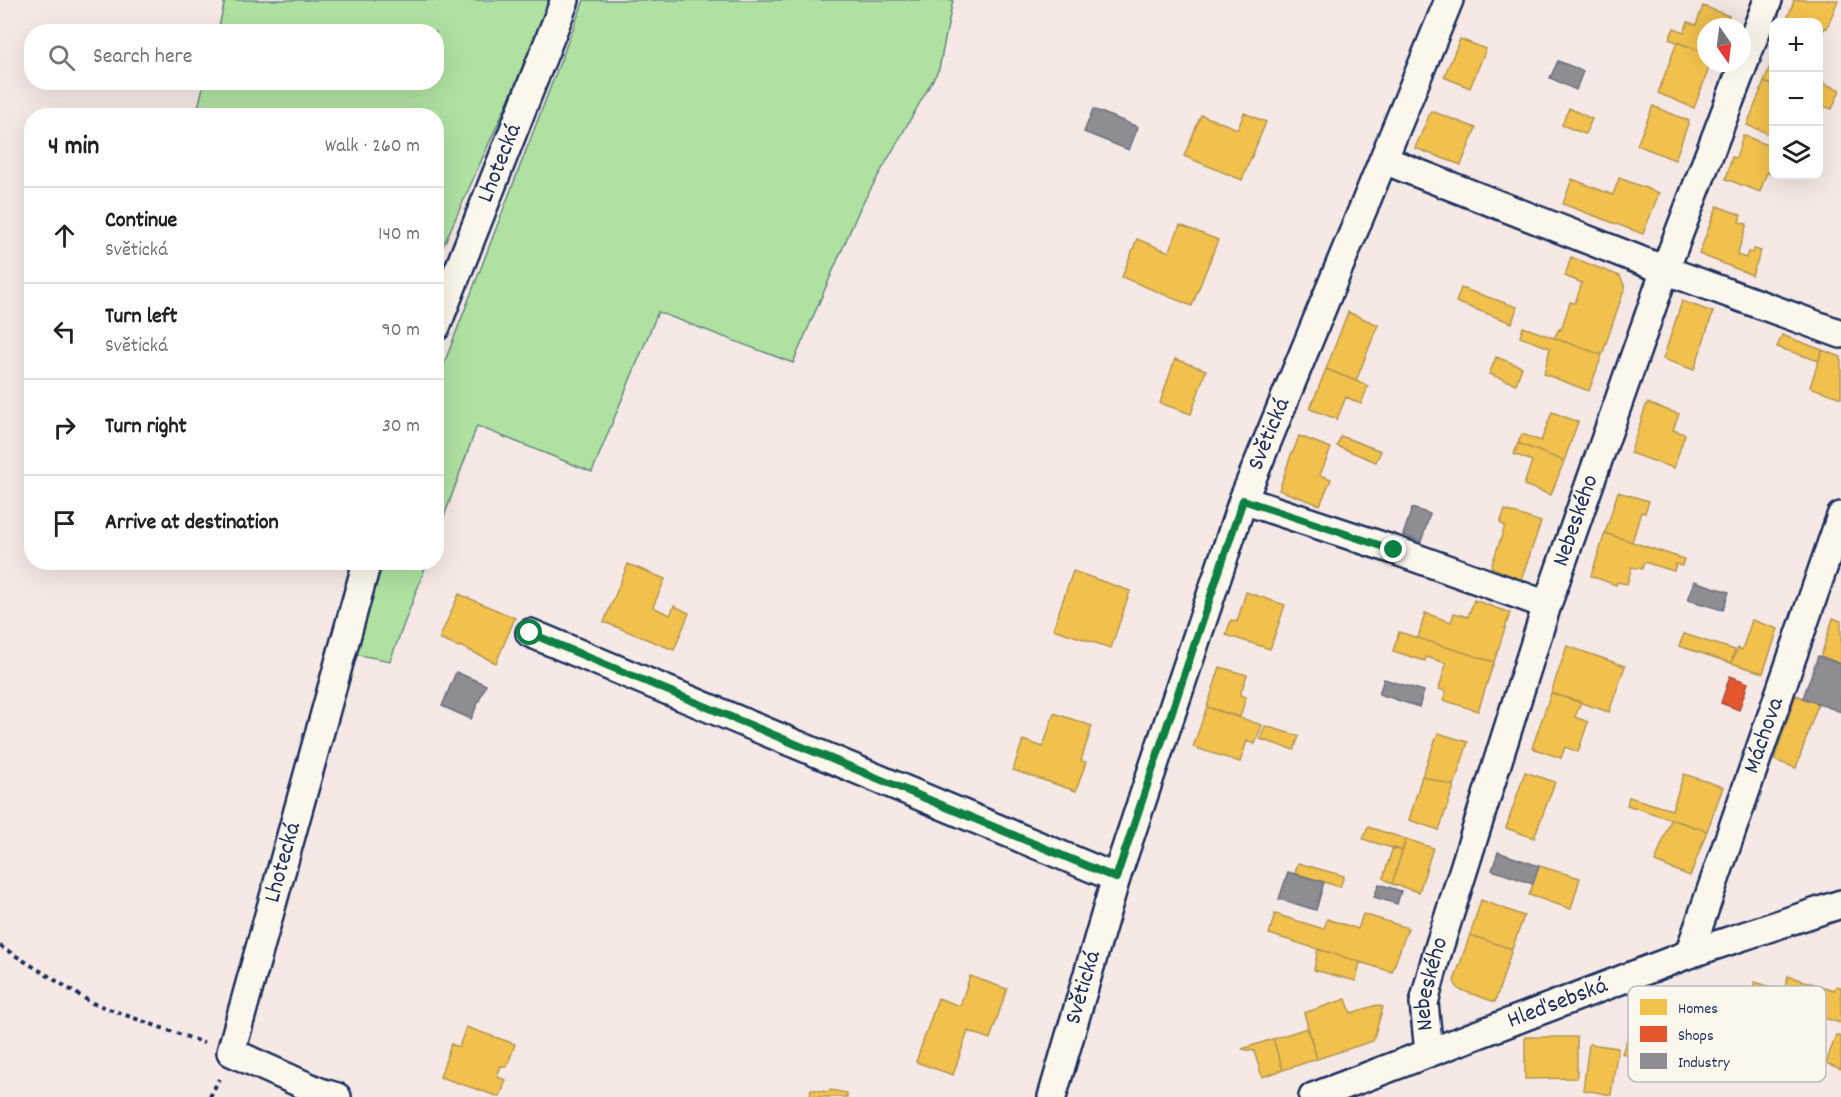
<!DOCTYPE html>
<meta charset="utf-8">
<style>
:root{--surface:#fff;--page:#f6f6f6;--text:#202124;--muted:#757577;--line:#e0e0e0}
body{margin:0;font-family:Dekko,sans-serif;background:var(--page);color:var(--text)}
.controls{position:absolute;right:18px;top:18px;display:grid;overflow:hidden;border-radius:12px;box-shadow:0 6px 24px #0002}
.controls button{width:54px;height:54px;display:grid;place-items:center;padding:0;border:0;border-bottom:2px solid var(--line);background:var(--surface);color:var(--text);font:30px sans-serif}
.compass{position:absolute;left:1697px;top:18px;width:54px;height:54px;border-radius:50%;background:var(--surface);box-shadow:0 6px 24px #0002;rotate:166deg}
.stop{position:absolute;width:18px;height:18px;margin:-14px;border:4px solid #0b8043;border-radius:50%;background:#fff}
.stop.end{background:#0b8043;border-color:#fff;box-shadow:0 2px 6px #0008}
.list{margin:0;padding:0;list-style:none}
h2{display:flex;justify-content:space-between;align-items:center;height:78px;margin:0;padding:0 24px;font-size:26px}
h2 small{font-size:20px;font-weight:400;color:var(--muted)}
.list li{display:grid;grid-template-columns:39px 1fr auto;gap:18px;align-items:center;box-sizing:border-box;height:96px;padding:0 24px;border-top:2px solid var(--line)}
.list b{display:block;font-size:22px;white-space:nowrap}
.list p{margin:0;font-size:20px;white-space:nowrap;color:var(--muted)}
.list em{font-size:20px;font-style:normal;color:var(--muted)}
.icon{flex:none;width:33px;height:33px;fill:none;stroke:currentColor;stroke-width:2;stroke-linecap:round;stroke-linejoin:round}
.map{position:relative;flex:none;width:1841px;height:1097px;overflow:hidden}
.search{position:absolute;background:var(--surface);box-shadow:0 6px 24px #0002;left:24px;top:24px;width:420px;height:66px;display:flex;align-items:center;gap:15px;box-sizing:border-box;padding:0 21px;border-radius:24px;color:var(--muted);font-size:22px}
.panel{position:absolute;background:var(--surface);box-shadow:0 6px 24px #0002;left:24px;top:108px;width:420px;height:462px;border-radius:24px}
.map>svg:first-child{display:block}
.green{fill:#afe1a1;stroke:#658880;stroke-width:1.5}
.homes{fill:#f2c14e;stroke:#b29553;stroke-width:1.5}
.shops{fill:#e4572e;stroke:#a84b3c;stroke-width:1.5}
.industry{fill:#8d8d92;stroke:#6b7182;stroke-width:1.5}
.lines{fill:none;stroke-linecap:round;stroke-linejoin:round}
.minor-casing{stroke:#1b2f5e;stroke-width:32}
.path{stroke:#1b2f5e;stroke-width:4;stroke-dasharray:4.5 4.5;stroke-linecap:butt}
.minor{stroke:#fbf7ec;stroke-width:27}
.route{stroke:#0b8043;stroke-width:8}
.labels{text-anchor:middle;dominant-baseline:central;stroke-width:6;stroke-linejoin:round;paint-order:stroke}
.street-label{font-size:24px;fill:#1b2f5e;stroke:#fbf7ec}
.key{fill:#fbf7ec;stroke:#b8bbc1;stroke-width:1.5}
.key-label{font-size:16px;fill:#1b2f5e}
</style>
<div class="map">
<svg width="1841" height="1097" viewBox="0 0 1841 1097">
<rect width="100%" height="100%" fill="#f6e9e5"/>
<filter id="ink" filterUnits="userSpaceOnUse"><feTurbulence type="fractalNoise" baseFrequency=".0167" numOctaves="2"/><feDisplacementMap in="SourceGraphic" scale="12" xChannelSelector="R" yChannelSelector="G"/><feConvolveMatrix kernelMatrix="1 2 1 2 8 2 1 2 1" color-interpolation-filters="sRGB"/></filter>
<g filter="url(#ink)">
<path class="green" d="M225 0H553L437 260 436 116H196L204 83 436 82V32L218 31Z
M584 0H953L939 69 860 208 793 363 658 312 592 472 477 426 437 536V382Z
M381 563H427L390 661 354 654Z"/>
<path class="homes" d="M1793 0H1838L1827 28 1825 27 1819 41 1818 22H1786L1794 1Z
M1703 6 1729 16 1725 27H1706V53L1669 39 1674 28 1684 32 1688 22 1696 25Z
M1460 39 1486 49 1470 88 1444 77Z
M1677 42 1706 53V63H1711L1694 108 1658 93Z
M1774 55V86L1764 82Z
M1818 81 1840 90 1832 109 1818 104Z
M1764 82 1774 86V136L1747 125Z
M1653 106 1689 121 1675 160 1637 145Z
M1569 108 1592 119 1585 134 1562 125Z
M1431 111 1476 128 1461 165 1415 148Z
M1244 113 1266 122 1242 180 1184 156 1201 115 1238 129Z
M1743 135 1774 148V175L1767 172 1760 192 1726 179 1732 157 1736 158Z
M1619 178 1659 193 1643 234 1563 204 1572 179 1613 195Z
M1717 206 1741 215 1739 222 1747 224 1737 255 1746 258 1748 252 1752 253 1754 249 1761 251 1752 275 1699 254Z
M1180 225 1218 240 1192 306 1122 277 1137 239 1169 252Z
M1571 257 1620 276 1625 287 1602 355 1554 338 1559 329 1561 330 1570 302 1575 303 1582 283 1565 276Z
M1461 288 1517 307 1512 323 1456 302Z
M1682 301 1713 312 1694 370 1663 359Z
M1348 312 1378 325 1356 381 1326 369Z
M1523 327 1602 355 1589 391 1544 374 1550 348 1520 337Z
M1782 335 1822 350 1819 361 1777 347Z
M1822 350 1841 357V398L1810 387Z
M1496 357 1522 367 1516 384 1489 374Z
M1175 359 1206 370 1191 414 1160 403Z
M1326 369 1368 386 1361 404 1346 397 1337 419 1310 409Z
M1647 403 1679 414 1673 430 1685 434 1674 468 1630 453Z
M1552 412 1578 422 1564 461 1518 443 1522 434 1541 441Z
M1299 436 1331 448 1320 475 1331 479 1320 505 1279 490 1292 452H1293Z
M1341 436 1381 451 1376 462 1337 446Z
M1518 443 1564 461 1551 495 1524 485 1532 461 1514 454Z
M1618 492 1649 501 1645 513 1641 512 1632 542 1605 533Z
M1505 510 1541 522 1521 580 1491 567 1505 526 1500 523Z
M1605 533 1684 559 1682 566 1676 564 1674 571 1644 562 1642 569 1632 567 1627 584 1617 582 1616 585 1591 576Z
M628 564 665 579 653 607 670 615 674 606 689 613 674 650 604 622Z
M1073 571 1130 591 1111 648 1053 629Z
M1246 592 1285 605 1270 649 1226 635 1231 620 1237 622Z
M459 594 515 618 496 663 460 646 459 647 439 639Z
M1474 600 1510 613 1494 662 1418 638 1425 613 1451 622 1454 613 1468 617Z
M1833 618 1841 621V664L1821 656Z
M1752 620 1778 629 1763 673 1731 663 1738 648 1742 650Z
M1399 632 1494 662 1478 711 1443 700 1446 691 1439 689 1446 663 1426 657 1425 661 1393 651Z
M1684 634 1735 650 1731 663 1679 646Z
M1567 646 1625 666 1609 712 1551 693Z
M1220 667 1247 675 1240 695 1246 697 1240 717 1207 707Z
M1551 693 1581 702 1575 717 1588 722 1578 752 1565 747 1561 758 1532 748Z
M1796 695 1818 704 1796 768 1774 760Z
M1207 707 1262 725 1255 744 1247 741 1240 762 1193 747Z
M1054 713 1092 726 1081 761 1086 762 1076 791 1013 770 1023 740 1043 747Z
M1265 726 1299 736 1294 750 1260 739Z
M1438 733 1468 742 1454 786 1422 776Z
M1525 772 1555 782 1534 838 1506 828Z
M1684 774 1723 787 1707 831 1627 805 1629 797 1672 810Z
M1422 776 1454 786 1439 830 1409 820Z
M1671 819 1707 831 1690 876 1655 862Z
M1368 827 1406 839 1402 851 1363 839Z
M1406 839 1433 848 1419 892 1392 884Z
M1393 847 1402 851 1392 884 1383 878Z
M1298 863 1344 876 1340 887 1295 873Z
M1539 866 1580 878 1571 909 1529 895Z
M1481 900 1524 916 1512 949 1470 935Z
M1275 914 1324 929 1327 919 1358 929 1363 914 1408 928 1392 972 1269 934Z
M1470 935 1512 949 1495 1002 1458 989 1454 981Z
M1318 949 1360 962 1356 981 1314 970Z
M970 976 1007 989 990 1039 968 1031 953 1075 916 1062 938 998 960 1006Z
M1788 976 1834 990 1836 986 1841 987V1023L1750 997 1755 982 1784 991Z
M1346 999 1351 1013 1377 1005 1383 1007 1373 1041 1317 1059 1304 1013Z
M466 1027 515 1044 507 1067 501 1066 497 1077 506 1080 500 1097 440 1077 451 1044 459 1047Z
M1307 1028 1317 1059 1283 1070 1273 1039Z
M1629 1034 1685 1053 1678 1074 1622 1053Z
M1836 1035 1841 1037V1069L1826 1063Z
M1525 1037H1577V1078L1525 1079Z
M1273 1039 1283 1070 1262 1077 1254 1051 1242 1049Z
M1589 1044 1618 1048 1611 1095 1583 1090Z
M811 1089 827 1092 831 1090 847 1093V1097H810Z"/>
<path class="shops" d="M1730 676 1748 683 1739 710 1721 703Z"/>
<path class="industry" d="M1558 61 1583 71 1576 90 1550 78Z
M1093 109 1138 127 1129 150 1084 132Z
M1412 508 1430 514 1421 542 1403 535Z
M1694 581 1729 592 1723 610 1688 600Z
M1818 656 1841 664V712L1803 698Z
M456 672 486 685 471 719 442 706Z
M1384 679 1424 691 1419 707 1379 694Z
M1498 852 1539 866 1533 884 1492 870Z
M1288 872 1324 882 1316 910 1279 899Z
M1379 884 1401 891 1397 904 1374 897Z"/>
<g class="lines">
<g class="minor-casing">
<g id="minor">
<path d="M1384 160 1665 270 1841 334"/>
<path id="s1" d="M436 327 565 0"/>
<path d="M1243 500 1394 550 1547 605"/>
<path d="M530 633 1116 878"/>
<path id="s2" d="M1689 954 1841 516"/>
<path id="s3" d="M1429 1052 1424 1003 1436 957 1547 605 1665 270 1768 0"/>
<path id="s4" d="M337 1097 320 1092 231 1052 367 562"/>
<path id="s5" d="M1052 1097 1116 878 1243 500 1449 0"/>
<path id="s6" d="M1313 1097 1689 954 1841 904"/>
</g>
</g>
<path class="path" d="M0 946 92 1003 204 1043
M210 1097 219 1079"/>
<use href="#minor" class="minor"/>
</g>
</g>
<g class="lines" filter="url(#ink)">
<path class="route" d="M530 633 1116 878 1243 500 1394 550"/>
</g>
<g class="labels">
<g class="street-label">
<text stroke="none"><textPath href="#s1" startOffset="176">Lhotecká</textPath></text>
<text stroke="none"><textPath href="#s5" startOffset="698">Světická</textPath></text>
<text stroke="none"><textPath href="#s3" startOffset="555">Nebeského</textPath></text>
<text stroke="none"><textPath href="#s2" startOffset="231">Máchova</textPath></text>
<text stroke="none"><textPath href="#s4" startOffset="312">Lhotecká</textPath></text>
<text stroke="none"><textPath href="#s3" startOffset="69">Nebeského</textPath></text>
<text stroke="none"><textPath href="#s5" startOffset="114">Světická</textPath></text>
<text stroke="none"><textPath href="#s6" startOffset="262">Hleďsebská</textPath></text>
</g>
</g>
<rect x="1628" y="986" width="198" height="96" rx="9" class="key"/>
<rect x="1640" y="999" width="27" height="16" fill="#f2c14e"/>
<rect x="1640" y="1026" width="27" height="16" fill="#e4572e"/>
<rect x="1640" y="1053" width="27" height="16" fill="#8d8d92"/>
<g class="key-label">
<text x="1678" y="1013">Homes</text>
<text x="1678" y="1040">Shops</text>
<text x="1678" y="1067">Industry</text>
</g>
</svg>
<div class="controls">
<button>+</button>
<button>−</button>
<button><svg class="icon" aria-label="layers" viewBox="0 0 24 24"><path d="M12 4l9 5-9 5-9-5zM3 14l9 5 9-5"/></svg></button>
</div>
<svg class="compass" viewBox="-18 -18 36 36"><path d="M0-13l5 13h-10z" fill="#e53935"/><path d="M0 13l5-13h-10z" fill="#757577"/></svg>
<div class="stop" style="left:530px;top:633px"></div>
<div class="stop end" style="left:1394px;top:550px"></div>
<div class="search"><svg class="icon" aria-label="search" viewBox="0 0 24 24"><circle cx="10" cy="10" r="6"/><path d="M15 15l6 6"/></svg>Search here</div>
<section class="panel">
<h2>4 min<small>Walk · 260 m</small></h2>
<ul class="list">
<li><svg class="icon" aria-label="ahead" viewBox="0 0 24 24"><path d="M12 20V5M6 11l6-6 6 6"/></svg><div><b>Continue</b><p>Světická</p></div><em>140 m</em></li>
<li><svg class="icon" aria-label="left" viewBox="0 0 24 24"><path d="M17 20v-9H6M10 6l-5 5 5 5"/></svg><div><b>Turn left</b><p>Světická</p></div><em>90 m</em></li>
<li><svg class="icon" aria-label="right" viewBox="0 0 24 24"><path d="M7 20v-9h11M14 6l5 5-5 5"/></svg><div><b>Turn right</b></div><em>30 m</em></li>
<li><svg class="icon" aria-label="arrive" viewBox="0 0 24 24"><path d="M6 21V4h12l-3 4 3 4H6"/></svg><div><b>Arrive at destination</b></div></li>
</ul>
</section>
</div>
